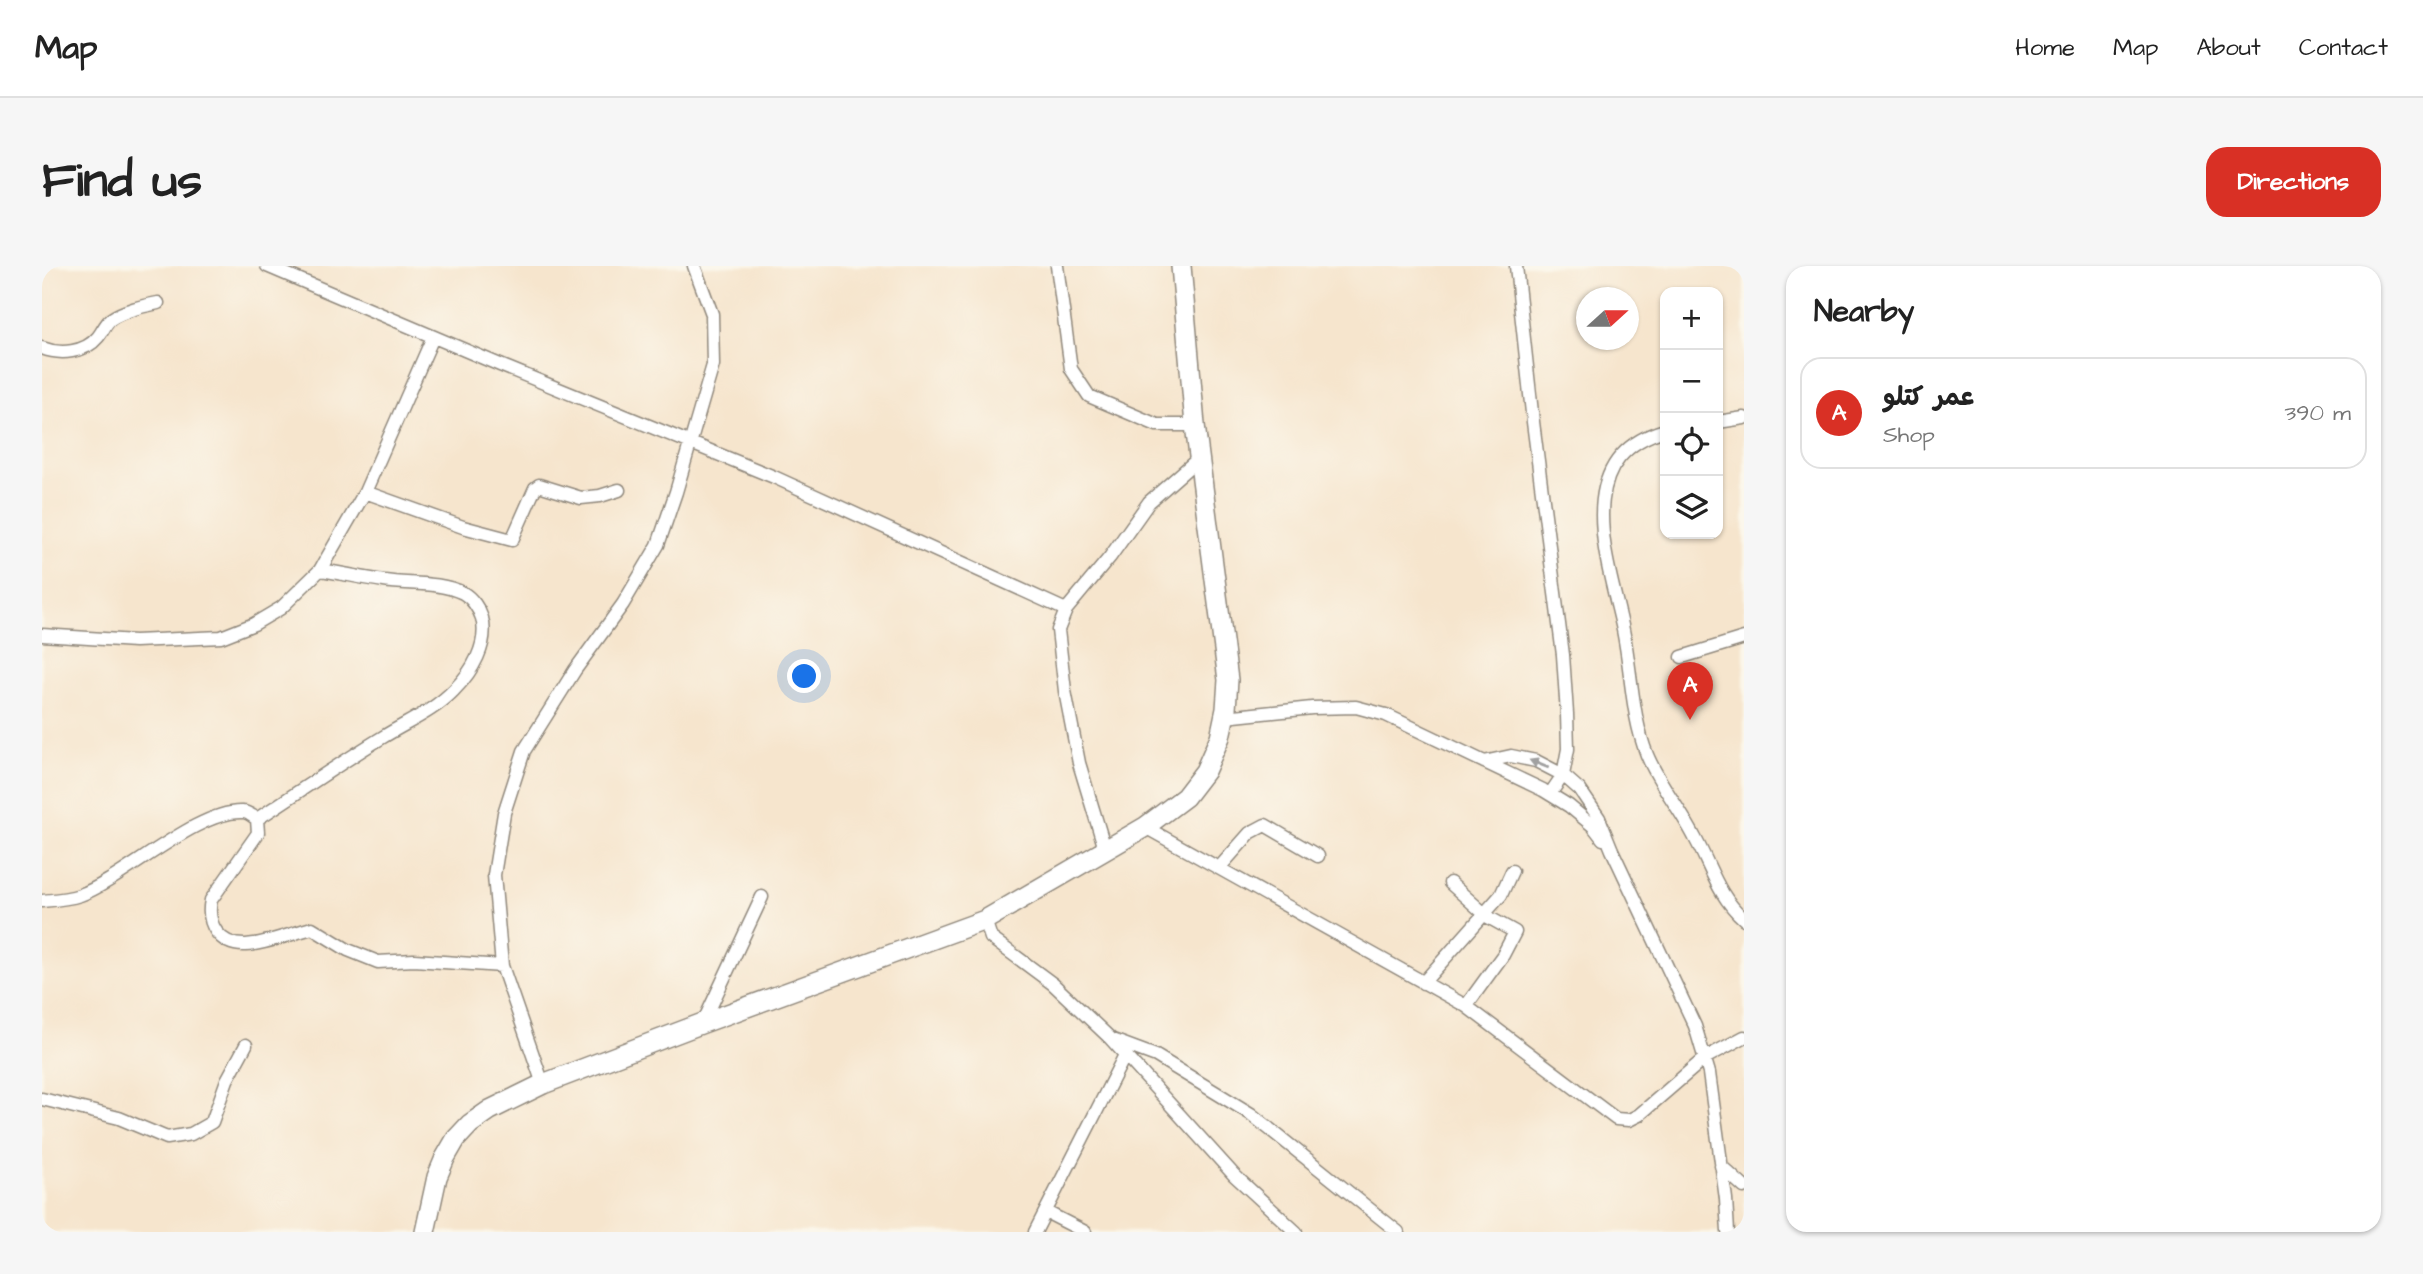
<!DOCTYPE html>
<meta charset="utf-8">
<style>
:root{--surface:#fff;--page:#f6f6f6;--text:#222;--muted:#767676;--line:#e0e0e0;--accent:#d93025}
body{margin:0;font-family:"Architects Daughter","Playpen Sans Arabic",sans-serif;background:var(--page);color:var(--text)}
.controls{position:absolute;right:21px;top:21px;display:grid;overflow:hidden;border-radius:14px;box-shadow:0 2px 5px #0004}
.controls button{width:63px;height:63px;display:grid;place-items:center;padding:0;border:0;border-bottom:2px solid var(--line);background:var(--surface);color:var(--text);font:35px sans-serif}
.compass{position:absolute;left:1534px;top:21px;width:63px;height:63px;border-radius:50%;background:var(--surface);box-shadow:0 2px 5px #0004;rotate:69deg}
.you{position:absolute;left:763px;top:411px;width:24px;height:24px;margin:-18px;border:5px solid #fff;border-radius:50%;background:#1a73e8;box-shadow:0 0 0 10px #1a73e833}
.badge{display:grid;place-items:center;width:46px;height:46px;border-radius:50%;background:var(--accent);color:#fff;font-size:23px;font-weight:700}
.pin{position:absolute;translate:-50% -58px;filter:drop-shadow(0 2px 4px #0008)}
.pin::after{content:'';position:absolute;top:37px;width:24px;height:21px;background:inherit;clip-path:polygon(0 0,100% 0,50% 100%)}
.list{margin:0;padding:0;list-style:none}
h2{display:flex;justify-content:space-between;align-items:center;height:91px;margin:0;padding:0 28px;font-size:30px}
h2 small{font-size:23px;font-weight:400;color:var(--muted)}
.list li{display:grid;grid-template-columns:46px 1fr auto;gap:21px;align-items:center;box-sizing:border-box;height:112px;margin:0 14px 14px;padding:0 14px;border:2px solid var(--line);border-radius:21px}
.list b{display:block;font-size:26px;white-space:nowrap}
.list p{margin:0;font-size:23px;white-space:nowrap;color:var(--muted)}
.list em{font-size:23px;font-style:normal;color:var(--muted)}
.icon{flex:none;width:38px;height:38px;fill:none;stroke:currentColor;stroke-width:2;stroke-linecap:round;stroke-linejoin:round}
.map{position:relative;flex:none;width:1702px;height:966px;overflow:hidden;border-radius:21px}
header{display:flex;align-items:center;gap:42px;box-sizing:border-box;height:98px;padding:0 35px;background:var(--surface);border-bottom:2px solid var(--line)}
header strong{font-size:33px}
nav{display:flex;gap:38px;margin-inline-start:auto;font-size:24px}
.intro{display:flex;align-items:center;justify-content:space-between;box-sizing:border-box;height:168px;padding:0 42px}
h1{margin:0;font-size:49px}
.button{padding:18px 32px;border-radius:21px;background:var(--accent);color:#fff;font-size:24px;font-weight:700}
main{display:flex;gap:42px;padding:0 42px}
aside{flex:1;background:var(--surface);border-radius:21px;box-shadow:0 2px 5px #0004}
.map>svg:first-child{display:block}
.lines{fill:none;stroke-linecap:round;stroke-linejoin:round}
.street-casing{stroke:#90887c;stroke-width:15}
.secondary-casing{stroke:#90887c;stroke-width:22}
.street{stroke:#fff;stroke-width:12}
.secondary{stroke:#fff;stroke-width:19}
.oneway{fill:#a0a0a0}
</style>
<header>
<strong>Map</strong>
<nav><a>Home</a><a>Map</a><a>About</a><a>Contact</a></nav>
</header>
<div class="intro"><h1>Find us</h1><a class="button">Directions</a></div>
<main>
<div class="map">
<svg width="1702" height="966" viewBox="0 0 1702 966">
<rect width="100%" height="100%" fill="#fbf7ec"/>
<filter id="ink" filterUnits="userSpaceOnUse"><feTurbulence type="fractalNoise" baseFrequency=".0143" numOctaves="2"/><feDisplacementMap in="SourceGraphic" scale="14" xChannelSelector="R" yChannelSelector="G"/><feConvolveMatrix kernelMatrix="1 2 1 2 8 2 1 2 1" color-interpolation-filters="sRGB"/></filter>
<filter id="wash" filterUnits="userSpaceOnUse"><feTurbulence type="fractalNoise" baseFrequency=".00686" numOctaves="4" result="noise"/><feDisplacementMap in="SourceGraphic" scale="28" xChannelSelector="R" yChannelSelector="G"/><feGaussianBlur stdDeviation="1.57" result="paint"/><feColorMatrix in="noise" values="0 0 0 0 0 0 0 0 0 0 0 0 0 0 0 0 0 1.4 0 .05"/><feComposite in="paint" operator="in"/></filter>
<g filter="url(#wash)">
<rect width="100%" height="100%" fill="#f6e5cd"/>
</g>
<g filter="url(#ink)">
<g class="lines">
<g class="street-casing">
<path id="street" d="M225 0 458 99 732 211 1024 344
M1015 0 1029 103 1047 130 1115 159H1153
M1474 0 1491 156 1521 389 1525 448 1526 483 1521 509 1508 528
M0 82C18 89 43 87 56 71 61 65 63 58 69 53 82 44 101 40 116 37
M1676 156 1702 152
M1623 164C1526 192 1566 294 1581 364 1590 407 1589 448 1605 489 1617 518 1639 544 1653 572 1669 601 1676 630 1702 653
M323 226 391 71
M278 304 323 226 421 261 470 274 493 222 497 219 539 232 558 230 577 224
M0 369 93 375 179 371 212 358 239 342 278 304C299 307 320 312 342 315 367 319 397 315 421 327 430 332 437 343 440 352 447 378 430 406 412 424 392 445 365 456 341 471 298 497 257 526 215 553
M1640 391 1702 372
M1183 451 1270 442 1314 441 1344 449 1501 524 1527 540 1551 560 1561 573
M1442 496 1469 490 1494 495 1521 509 1538 524 1557 552 1570 584 1653 760 1667 807 1684 933 1686 966
M1103 561 1424 740 1574 853 1587 854 1597 849 1663 792 1702 771
M1063 583 1037 497 1023 425 1016 364 1024 344 1068 291 1107 236 1157 192
M1177 602 1208 567 1223 559 1276 590
M1408 617 1446 651 1473 666 1461 689 1424 740
M0 635C12 634 26 633 38 629 82 613 156 543 201 546 206 546 210 550 215 553L216 567 169 634C164 658 177 680 204 679 224 678 251 667 270 662L306 684 336 696 372 694 460 700
M943 654 949 672 1011 718 1068 772 1192 909 1254 966
M1381 717 1459 629 1470 605
M661 757 720 631
M1071 774 1114 790 1209 848 1356 966
M501 818 460 700 452 609 462 547 482 485 533 404 581 338 616 279 634 226 671 99 670 48 652 0
M0 833 77 852 125 872 149 868 170 856 185 814 204 779
M1679 900 1702 921
M1004 946 1043 966
M993 966 1083 789"/>
</g>
<g class="secondary-casing">
<path id="secondary" d="M383 966 395 911 403 892 414 873 428 858 448 844 501 818 661 757 943 654 1103 561 1143 531 1163 505 1178 471 1184 443 1186 414 1153 159 1139 0"/>
</g>
<use href="#street" class="street"/>
<use href="#secondary" class="secondary"/>
</g>
<defs><path id="oneway-solid" d="M-6-.8H1V-3.2L6.5 0L1 3.2V.8H-6Z" transform="scale(1.75)"/></defs>
<use class="oneway" href="#oneway-solid" transform="translate(1497 498) rotate(-158)"/>
</g>
</svg>
<div class="controls">
<button>+</button>
<button>−</button>
<button><svg class="icon" aria-label="locate" viewBox="0 0 24 24"><circle cx="12" cy="12" r="6"/><path d="M12 2v4M12 18v4M2 12h4M18 12h4"/></svg></button>
<button><svg class="icon" aria-label="layers" viewBox="0 0 24 24"><path d="M12 4l9 5-9 5-9-5zM3 14l9 5 9-5"/></svg></button>
</div>
<svg class="compass" viewBox="-18 -18 36 36"><path d="M0-13l5 13h-10z" fill="#e53935"/><path d="M0 13l5-13h-10z" fill="#767676"/></svg>
<div class="you"></div>
<div class="pin badge" style="left:1648px;top:454px">A</div>
</div>
<aside>
<h2>Nearby<small></small></h2>
<ul class="list">
<li><span class="badge">A</span><div><b>عمر كتلو</b><p>Shop</p></div><em>390 m</em></li>
</ul>
</aside>
</main>
